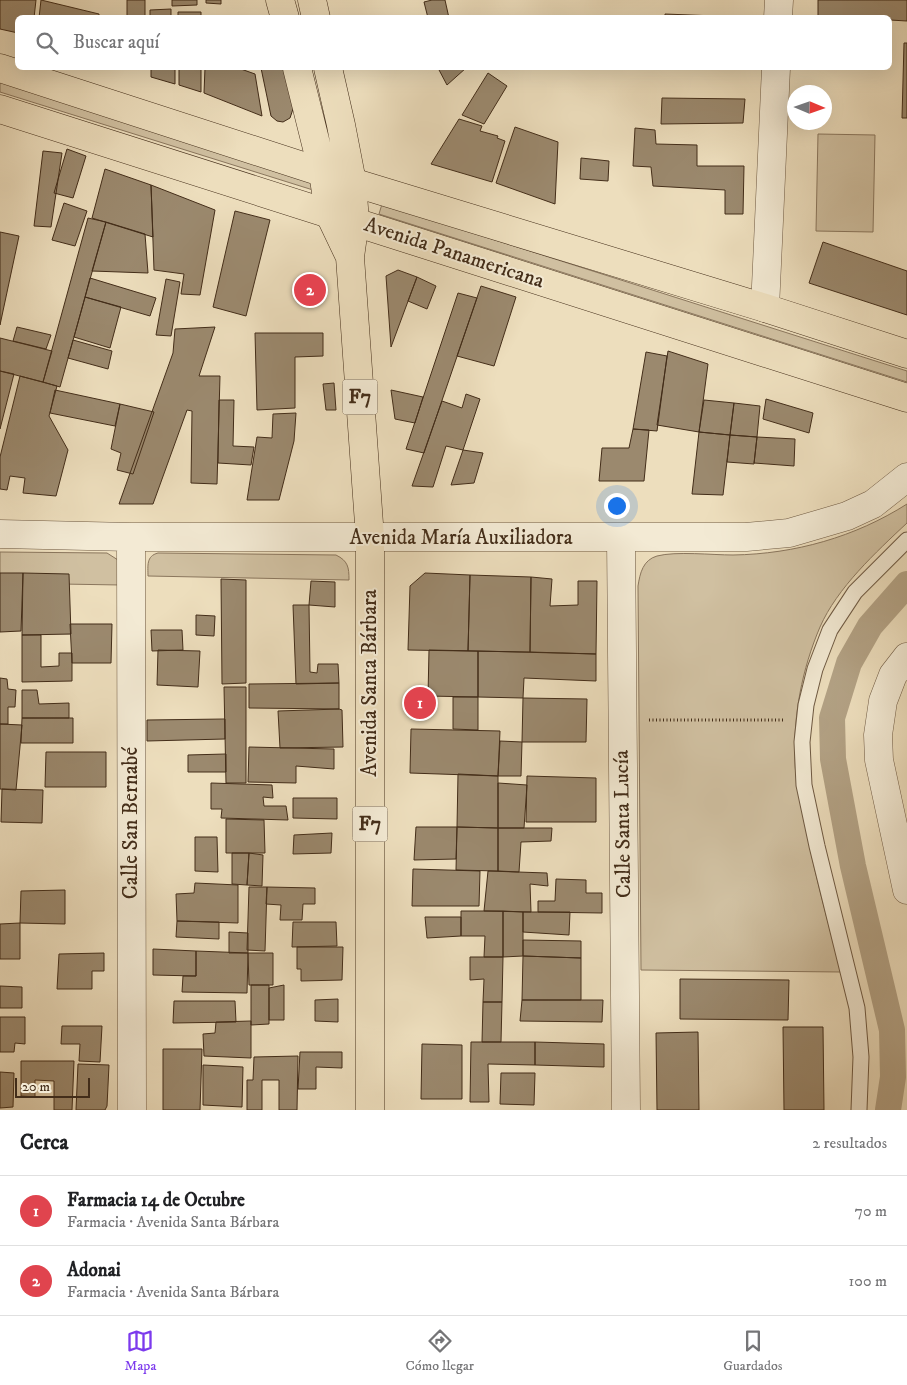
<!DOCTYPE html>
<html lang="es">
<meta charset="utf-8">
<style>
:root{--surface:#fff;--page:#f2f2f2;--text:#202124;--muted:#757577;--line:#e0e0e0;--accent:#7c3aed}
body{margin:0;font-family:"IM FELL DW Pica",serif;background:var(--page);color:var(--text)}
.compass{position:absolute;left:787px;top:85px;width:45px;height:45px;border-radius:50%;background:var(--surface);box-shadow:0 5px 20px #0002;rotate:92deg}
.scale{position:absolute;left:15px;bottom:12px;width:75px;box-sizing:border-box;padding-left:5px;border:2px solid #432d19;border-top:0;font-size:14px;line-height:18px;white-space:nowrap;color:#432d19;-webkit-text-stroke:4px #f3ead4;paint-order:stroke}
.you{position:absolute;left:616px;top:505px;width:18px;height:18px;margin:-12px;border:4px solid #fff;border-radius:50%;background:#1a73e8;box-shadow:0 0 0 8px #1a73e833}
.badge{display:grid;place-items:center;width:32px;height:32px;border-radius:50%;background:var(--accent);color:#fff;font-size:16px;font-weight:700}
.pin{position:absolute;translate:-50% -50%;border:2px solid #fff;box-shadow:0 1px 5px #0006}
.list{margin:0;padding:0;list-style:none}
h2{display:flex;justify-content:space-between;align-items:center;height:65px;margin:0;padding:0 20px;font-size:21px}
h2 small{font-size:16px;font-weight:400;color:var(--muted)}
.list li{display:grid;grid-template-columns:32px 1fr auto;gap:15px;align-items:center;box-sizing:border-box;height:70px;padding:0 20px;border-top:1px solid var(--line)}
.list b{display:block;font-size:19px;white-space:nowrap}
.list p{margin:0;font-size:16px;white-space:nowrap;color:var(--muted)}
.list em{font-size:16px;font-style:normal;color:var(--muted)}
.icon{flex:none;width:28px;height:28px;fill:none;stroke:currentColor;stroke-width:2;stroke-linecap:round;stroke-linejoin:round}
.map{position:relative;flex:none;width:907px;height:1110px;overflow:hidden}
.search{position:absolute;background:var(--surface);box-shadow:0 5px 20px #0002;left:15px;right:15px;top:15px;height:55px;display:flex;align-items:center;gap:12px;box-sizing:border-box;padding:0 18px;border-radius:8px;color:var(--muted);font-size:19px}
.sheet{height:205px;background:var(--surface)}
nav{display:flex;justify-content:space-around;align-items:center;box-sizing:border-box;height:70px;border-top:1px solid var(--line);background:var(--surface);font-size:14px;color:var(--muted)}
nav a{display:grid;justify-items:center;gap:2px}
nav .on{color:var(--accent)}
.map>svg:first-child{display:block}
.green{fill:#d0c0a1;stroke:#8a765d}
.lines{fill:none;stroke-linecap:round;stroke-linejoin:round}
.canal{stroke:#b3a285;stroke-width:26}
.building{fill:#9b896e;stroke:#432d19}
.lane-casing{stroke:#6e5942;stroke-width:17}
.street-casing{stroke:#6e5942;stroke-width:29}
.primary-casing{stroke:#432d19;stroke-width:29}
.highway-casing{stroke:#432d19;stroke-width:29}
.path{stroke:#432d19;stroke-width:3;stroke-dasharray:1 2.5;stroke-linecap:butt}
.lane{stroke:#f3ead4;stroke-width:15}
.street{stroke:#f3ead4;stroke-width:28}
.primary{stroke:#eddebd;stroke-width:28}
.highway{stroke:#eddebd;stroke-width:28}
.labels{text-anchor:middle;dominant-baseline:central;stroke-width:4;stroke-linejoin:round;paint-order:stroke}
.shield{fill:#f3ead4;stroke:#786651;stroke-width:1}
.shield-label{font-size:20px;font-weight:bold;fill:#432d19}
.street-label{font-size:21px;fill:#432d19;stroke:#f3ead4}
</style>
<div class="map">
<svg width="907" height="1110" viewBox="0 0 907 1110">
<rect width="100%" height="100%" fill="#eddebd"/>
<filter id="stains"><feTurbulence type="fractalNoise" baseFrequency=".004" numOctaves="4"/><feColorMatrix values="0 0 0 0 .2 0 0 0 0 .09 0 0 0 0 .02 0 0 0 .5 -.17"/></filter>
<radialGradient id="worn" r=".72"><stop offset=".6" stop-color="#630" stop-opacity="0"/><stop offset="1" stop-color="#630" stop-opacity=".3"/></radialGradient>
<path class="green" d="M0 82 316 181 313 190 0 92Z
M818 134 875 135 873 232 816 231Z
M382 204 907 371V382L379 214Z
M907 504V523C876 552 837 588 820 627 802 669 793 716 795 761 795 776 799 791 802 806 811 862 827 917 841 972L641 970 638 586C640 573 643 560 657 556 676 551 712 555 733 555 795 554 855 537 907 504Z
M0 552 107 553 118 560 121 585 0 583Z
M158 553 336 555C348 561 349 567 349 580L148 576C148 566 146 556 158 553Z"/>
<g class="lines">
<path class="canal" d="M888 1110 893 1077 892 1030 853 866 833 759 832 718 849 663 870 626 907 584"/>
</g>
<path class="building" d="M0 0H36L34 18H18V33L0 29Z
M41 0 99 14V18H39Z
M127 0H145V18H127Z
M172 0H197V5L172 6Z
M206 0H221V4L206 3Z
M432 0H445L449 18H428L424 2Z
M818 0H907V21L890 20V18H818Z
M171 9V18H150V10Z
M178 12H201V18H178Z
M665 14 741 17V18H665Z
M904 43H907V118H902Z
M151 68H175V84L151 77Z
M179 68H201V92L179 85Z
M205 68H238L255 74 262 116 204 93Z
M261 68H284L294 106 290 118 283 122 277 121 271 116Z
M438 68H466L447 85Z
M488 73 507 86 484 124 462 115Z
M662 98 745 99 743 123 661 124Z
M459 119 482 126 480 131 498 136 497 138 505 141 492 182 431 164Z
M515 127 558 142 555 204 496 183Z
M635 128 655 130 656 144 697 145V166H744L743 214H725V190L653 186 651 167 633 166Z
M67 149 86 156 73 198 54 193Z
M43 151 62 153 51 227 34 226Z
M581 158 609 161 608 181 580 179Z
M105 169 151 185 153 237 92 218Z
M151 185 215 210 200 295 181 294 184 274 154 270Z
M64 203 87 211 75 246 52 240Z
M235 211 270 220 246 316 213 307Z
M88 218 106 222 60 387 43 382Z
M106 222 145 234 148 273 92 271Z
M0 232 19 236 0 325Z
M823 242 907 271V315L809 283Z
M398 270 417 277 391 347 386 276Z
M417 277 436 286 427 309 408 301Z
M90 278 156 298 150 316 85 297Z
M166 279 180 282 171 336 156 335Z
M481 286 516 297 494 366 457 356Z
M458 293 477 298 424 453 406 449Z
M85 297 121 307 110 348 74 337Z
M17 327 51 335 46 349 13 341Z
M215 327 199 376H220L217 484 191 483 192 411 187 410 153 504H119L173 353 175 329Z
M255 333H323V356L295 357V408L257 410Z
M0 338 52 351 43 382 0 371Z
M73 340 112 351 108 369 68 358Z
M668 351 708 364 699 432 657 425Z
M646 352 667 356 657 431 633 429Z
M0 371 14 374 0 429Z
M20 376 57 386 49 416 68 450 56 496 23 493 25 478 10 476 7 490 0 489V457Z
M334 383 336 410H326L323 384Z
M55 390 120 404 115 426 50 413Z
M391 390 423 397 415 423 395 419Z
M466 394 480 399 463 450 446 446 433 487 412 486 442 401 462 408Z
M766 399 813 413 809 433 763 419Z
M219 400H234L233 446 254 447 251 465 218 463Z
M704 400 734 403 730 435 699 432Z
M734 403 760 406 757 437 730 435Z
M120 404 154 412 133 474 117 470 121 453 111 449Z
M296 413 294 441 279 500H247L257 437 272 438 273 414Z
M633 429 649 430 644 481H599L602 448H629Z
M699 432 730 435 723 495 692 494Z
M730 435 757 437 754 464 727 462Z
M757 437 795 439 794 466 754 463Z
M463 450 483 453 474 483 451 485Z
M0 573H23L21 631 0 632Z
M23 573 69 574 71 634 22 635Z
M425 573 470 575 468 651 408 650 410 586Z
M470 575 531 577 530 652 468 651Z
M531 577 552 579 550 606 578 605V581H597L596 654 530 652Z
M221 579 246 580V683L222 684Z
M311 581 335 582V607L309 605Z
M293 605H309L310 672 317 673 318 664H338L339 683 296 684Z
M196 615 215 616 214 636 196 635Z
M70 624H112L111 663H72Z
M151 630H182L183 650 152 651Z
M22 635H41V667L59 666V653H72V681L22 682Z
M158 650 200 651 198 687 157 685Z
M429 650 478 651V697L428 696Z
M478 651 596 654V681L524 678 523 698 478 697Z
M0 678 7 679 8 689 16 690 15 707H8V724H0Z
M339 683V709L249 708V684Z
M224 687H246V783H226Z
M22 690H37L39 704 69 703V718H22Z
M453 697H478V730L453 729Z
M523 698 587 699 586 742H522Z
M339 709 342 710 343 747 280 748 278 711Z
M22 718H73V743H21Z
M225 719V739L147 741V720Z
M0 724 22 725 16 790 0 789Z
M411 729 500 731 498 776 410 773Z
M500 741 522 742 521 776H498Z
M249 747 334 749V769L296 766V783L248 782Z
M46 752H106V787H45Z
M226 754V772H188V755Z
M458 774 498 776V828L457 827Z
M527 776 596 778V822H526Z
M211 783 272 785 273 798 263 797 264 806H286L288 820 221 818 222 809H211Z
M498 783 527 785 524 828H498Z
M2 789 43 790 42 823 1 822Z
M293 798H337V819L293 818Z
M226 819 264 820 265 853H226Z
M416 827H457L456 859 414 860Z
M457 827 498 828V871L456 870Z
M498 828H552L551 841 521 842 519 872 498 871Z
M332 833 331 853 293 854 294 835Z
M195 837H217L218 872 195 871Z
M232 853H249L247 885 232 884Z
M249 853 263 855 262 886 247 885Z
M413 869 480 871 479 906H412Z
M488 871 547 873 548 886 530 884 531 912 484 911Z
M556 879 586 880V893H602V913L538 912V901H555Z
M195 883 238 885V923L177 921 176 894 194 893Z
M249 887H267L265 951 247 950Z
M267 887 315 888V904H303L302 920H280L281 905 266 904Z
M65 890V924L20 923 21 891Z
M461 911H503V957H484L485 936H461Z
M503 911 523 912V956L503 957Z
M523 912H570L569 935 523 932Z
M425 917H461V936L427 938Z
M177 921 219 922V939L176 937Z
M293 922H336L337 946 292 947Z
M20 923V959H0V924Z
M229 932 248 933V953H229Z
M523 940 581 941V958L523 956Z
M297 947H343L342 980 301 981V969H297Z
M153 949 196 951V976L153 975Z
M196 951 248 953 247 993 182 992 183 976H196Z
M104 953V971H92V989H57L59 954Z
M248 953H273V985H249Z
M523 956 581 958V1000H522Z
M470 957H503L502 1002H483L484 979 470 980Z
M680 979 789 980 788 1020 680 1019Z
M251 985H269V1024L251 1025Z
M284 985V1020H269V988Z
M0 986 22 987V1008H0Z
M338 999V1022L315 1021V1000Z
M522 1000H603L602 1022 520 1021Z
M174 1001H235L236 1022 173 1023Z
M483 1002H502L501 1042H482Z
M0 1017H25V1044L15 1043 14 1052H0Z
M251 1021V1058L204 1056 203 1034 215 1033 216 1022Z
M62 1026H102L100 1062 79 1061 80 1044H61Z
M783 1027H823L824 1110H784Z
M698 1032 699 1110H657L656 1033Z
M471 1042H535V1065L488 1064 489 1102H470Z
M535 1042 604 1044V1067L535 1065Z
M422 1044 462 1045V1099H421Z
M163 1049H202L200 1110H163Z
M300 1052H342V1068L316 1067V1089H298Z
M298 1056 297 1110H279V1080H262V1110H247V1080H253L254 1057Z
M21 1061H74L72 1110H54V1081L35 1080V1097L21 1096Z
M78 1064 109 1065 107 1106 105 1110H76Z
M203 1065 243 1067 242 1107 203 1105Z
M0 1072 14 1073 13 1107 0 1108Z
M501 1073H535L534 1105 500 1104Z"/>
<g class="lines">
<g class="lane-casing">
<path id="lane" d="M859 1110 861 1057 857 1008 817 846 804 785 802 742 806 705 815 669 830 630 855 592 907 540"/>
</g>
<g class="street-casing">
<path id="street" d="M778 18 779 0
M765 308 776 68
M0 534 131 537H746L789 533 847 516 873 504 907 477
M131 537 132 1110
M621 538 626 1110
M907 657 893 675 883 701 878 735 879 760 907 890"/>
</g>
<g class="primary-casing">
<path id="primary" d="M0 68 352 182 765 308 907 354
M0 109 907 398"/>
</g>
<g class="highway-casing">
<path id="highway" d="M280 0 285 18
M312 0 316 18
M297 68 323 172 329 213 350 257
M328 68 341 125 352 182 355 221 350 257 370 538V1110"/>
</g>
<path class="path" d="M649 720H785"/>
<use href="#lane" class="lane"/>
<use href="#street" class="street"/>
<use href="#primary" class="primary"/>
<use href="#highway" class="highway"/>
</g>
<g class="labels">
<g class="shield">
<rect x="342.5" y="379.5" width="35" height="35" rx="4"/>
<rect x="352.5" y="806.5" width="35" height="35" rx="4"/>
</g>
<g class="shield-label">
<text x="360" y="397">F7</text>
<text x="370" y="824">F7</text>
</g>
<g class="street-label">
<text transform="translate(454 253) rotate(18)">Avenida Panamericana</text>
<text x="461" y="538">Avenida María Auxiliadora</text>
<text transform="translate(370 683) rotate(-90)">Avenida Santa Bárbara</text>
<text transform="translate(131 823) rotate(-90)">Calle San Bernabé</text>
<text transform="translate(623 824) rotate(-91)">Calle Santa Lucía</text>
</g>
</g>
<rect width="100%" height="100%" filter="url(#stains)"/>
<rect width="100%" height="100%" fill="url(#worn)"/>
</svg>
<svg class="compass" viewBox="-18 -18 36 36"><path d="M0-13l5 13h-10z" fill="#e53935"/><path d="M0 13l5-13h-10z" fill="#757577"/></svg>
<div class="scale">20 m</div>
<div class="you"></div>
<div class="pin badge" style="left:420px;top:703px;background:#e0444e">1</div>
<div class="pin badge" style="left:310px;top:290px;background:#e0444e">2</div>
<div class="search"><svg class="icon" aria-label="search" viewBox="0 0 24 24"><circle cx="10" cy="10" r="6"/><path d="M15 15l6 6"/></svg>Buscar aquí</div>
</div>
<section class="sheet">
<h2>Cerca<small>2 resultados</small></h2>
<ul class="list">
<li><span class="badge" style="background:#e0444e">1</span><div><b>Farmacia 14 de Octubre</b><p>Farmacia · Avenida Santa Bárbara</p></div><em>70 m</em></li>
<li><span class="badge" style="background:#e0444e">2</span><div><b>Adonai</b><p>Farmacia · Avenida Santa Bárbara</p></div><em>100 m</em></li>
</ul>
</section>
<nav>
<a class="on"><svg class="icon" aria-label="map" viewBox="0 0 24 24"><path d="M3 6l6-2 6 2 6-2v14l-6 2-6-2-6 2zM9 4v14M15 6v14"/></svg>Mapa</a>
<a><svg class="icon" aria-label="directions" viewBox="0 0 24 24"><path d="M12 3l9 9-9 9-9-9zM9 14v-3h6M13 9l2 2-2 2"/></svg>Cómo llegar</a>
<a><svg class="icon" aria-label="saved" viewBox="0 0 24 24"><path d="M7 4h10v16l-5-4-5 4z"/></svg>Guardados</a>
</nav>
